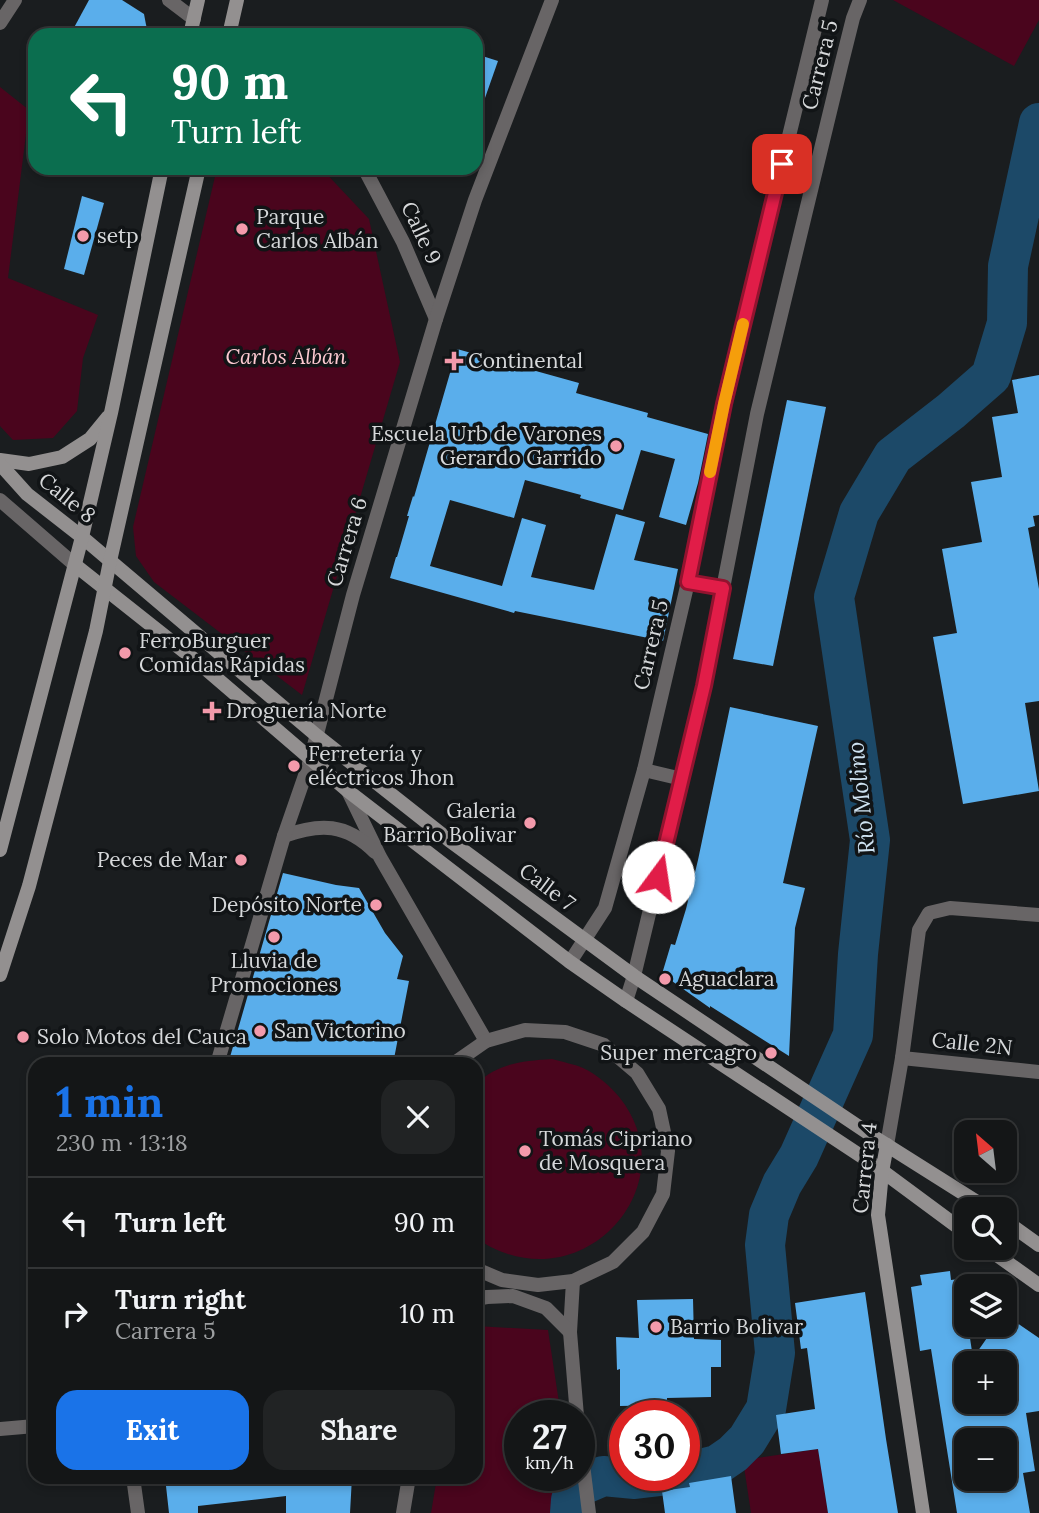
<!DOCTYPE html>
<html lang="en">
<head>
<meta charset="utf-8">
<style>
	:root { --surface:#141617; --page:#212324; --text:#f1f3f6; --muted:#9d9fa1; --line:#333536; --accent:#1a73e8 }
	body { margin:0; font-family:Lora,serif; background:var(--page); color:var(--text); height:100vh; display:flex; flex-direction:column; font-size:26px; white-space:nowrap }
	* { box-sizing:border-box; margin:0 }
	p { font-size:23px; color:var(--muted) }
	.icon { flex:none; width:38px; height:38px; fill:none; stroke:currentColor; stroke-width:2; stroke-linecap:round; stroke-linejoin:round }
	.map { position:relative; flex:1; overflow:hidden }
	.details { position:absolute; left:28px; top:1057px; width:455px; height:427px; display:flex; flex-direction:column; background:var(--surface); border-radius:21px; box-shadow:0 4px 10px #0003,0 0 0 2px var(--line) }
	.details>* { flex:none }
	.guide { position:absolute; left:28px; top:28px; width:455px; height:147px; border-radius:21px; box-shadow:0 4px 10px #0003,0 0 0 2px var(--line); background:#0b6e4f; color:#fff; overflow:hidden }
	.needle { width:46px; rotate:332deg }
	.fabs { position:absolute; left:954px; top:1120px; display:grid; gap:14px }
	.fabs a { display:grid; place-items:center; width:63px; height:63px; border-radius:14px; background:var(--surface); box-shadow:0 4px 10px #0003,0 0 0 2px var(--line); font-size:35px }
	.speed { position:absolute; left:504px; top:1400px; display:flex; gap:14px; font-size:35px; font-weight:700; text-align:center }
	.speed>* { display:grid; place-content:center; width:91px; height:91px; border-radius:50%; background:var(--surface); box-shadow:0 4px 10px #0003,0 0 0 2px var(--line); line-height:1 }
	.speed small { font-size:18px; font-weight:400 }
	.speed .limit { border:10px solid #d22; background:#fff; color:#111 }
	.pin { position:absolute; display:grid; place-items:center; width:60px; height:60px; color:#fff; margin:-30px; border-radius:14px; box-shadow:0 4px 10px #0006 }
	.me { position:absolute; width:77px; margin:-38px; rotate:14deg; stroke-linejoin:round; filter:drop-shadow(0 0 5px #0008) }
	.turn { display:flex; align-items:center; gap:24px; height:147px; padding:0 28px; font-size:32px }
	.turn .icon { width:91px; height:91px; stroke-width:2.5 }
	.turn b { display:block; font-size:49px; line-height:60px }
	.round { display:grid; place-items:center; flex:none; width:74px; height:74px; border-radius:21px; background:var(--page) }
	.overview { display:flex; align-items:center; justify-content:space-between; height:119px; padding:0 28px }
	h1 { font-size:42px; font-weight:700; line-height:52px; color:var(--accent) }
	.primary-button { display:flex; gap:14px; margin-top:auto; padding:14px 28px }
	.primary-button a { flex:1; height:80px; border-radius:21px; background:var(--accent); color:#fff; font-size:28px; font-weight:700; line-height:80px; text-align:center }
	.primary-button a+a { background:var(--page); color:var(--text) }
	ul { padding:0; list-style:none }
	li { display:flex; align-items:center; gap:21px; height:91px; padding:0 28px; border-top:2px solid var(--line) }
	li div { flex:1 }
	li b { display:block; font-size:26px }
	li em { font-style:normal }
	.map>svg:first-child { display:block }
</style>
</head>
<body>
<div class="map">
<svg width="1039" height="1513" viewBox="0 0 1039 1513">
	<rect width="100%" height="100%" fill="#1a1d1f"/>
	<g fill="#4a051d">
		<polygon points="893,0 1039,0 1039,20 1014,66"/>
		<polygon points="0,87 29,110 8,278 98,315 83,358 77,411 53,438 13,440 0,426"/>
		<polygon points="217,168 321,168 369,219 400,362 302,695 154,582 136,556 133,527"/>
		<path d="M552 1059C562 1062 574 1064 583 1068 598 1075 610 1086 620 1098 686 1182 590 1295 493 1248 487 1246 481 1240 476 1236V1084C499 1063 522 1061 552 1059Z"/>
		<polygon points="476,1326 548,1330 561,1416 520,1416 520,1475 569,1475 577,1513 431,1513 437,1477 476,1477"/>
		<polygon points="818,1449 828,1513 751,1513 743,1460"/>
	</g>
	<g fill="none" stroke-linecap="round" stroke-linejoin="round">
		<g stroke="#1c4968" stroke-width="40">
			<polyline points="684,1473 717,1465 733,1454 747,1440 766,1409 775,1353 765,1245 769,1215 782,1184 799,1156 853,1035 858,954 870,840 834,597 859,513 893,456 951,411 991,376 1007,323 1008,266 1039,123"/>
			<polyline points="570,1513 571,1500 575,1488 603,1476 635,1479 669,1475"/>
		</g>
	</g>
	<g fill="#5aaeeb" fill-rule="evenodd">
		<polygon points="89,0 122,0 144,14 148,35 70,35"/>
		<polygon points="476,54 498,61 479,115 476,114"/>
		<polygon points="82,196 104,203 84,275 64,269"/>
		<polygon points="457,349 579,383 576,393 648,413 647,417 708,434 698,483 686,525 659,517 675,459 641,450 623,510 580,498 581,495 525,480 514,518 450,500 430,566 502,586 522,518 546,525 531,577 594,590 616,514 645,522 634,560 678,569 663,641 515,611 514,613 390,578 396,557 397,557 409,516 407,516 413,496 414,497"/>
		<polygon points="1039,375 1039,515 1033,516 1035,526 1028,528 1039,589 1039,701 1025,703 1039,791 963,804 933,637 957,633 942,549 982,542 971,482 1002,477 992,417 1018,413 1012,380"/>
		<polygon points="787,400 826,407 773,666 733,659"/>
		<polygon points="730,707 818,726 783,883 805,888 795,928 789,1056 710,1006 710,1008 662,974 671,944 675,945 686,909 698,860"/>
		<polygon points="283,873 336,885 359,888 385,933 403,956 397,979 409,981 393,1064 228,1064"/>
		<path d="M950 1271 951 1280 966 1278V1325H968L973 1358 996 1325H1004V1314L1039 1338V1411L1026 1413 1035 1471 1023 1473 1030 1513H957L931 1349 920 1351 911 1287 922 1285 920 1275ZM966 1363H1004V1402H966ZM966 1440H1004V1479H966Z"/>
		<polygon points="865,1292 886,1439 898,1513 828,1513 818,1449 781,1454 776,1415 815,1409 807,1348 801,1349 795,1303"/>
		<polygon points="693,1299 694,1339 721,1340 721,1367 711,1367 711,1397 667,1398 667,1405 620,1406 620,1369 617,1370 616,1337 639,1338 637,1300"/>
		<polygon points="731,1476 736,1513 665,1513 662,1491 690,1487 689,1483"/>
		<polygon points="165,1477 198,1477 198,1481 237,1477 352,1477 350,1513 286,1513 286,1496 198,1506 198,1513 169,1513"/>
	</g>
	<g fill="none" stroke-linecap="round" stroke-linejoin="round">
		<g stroke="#686566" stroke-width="14">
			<polyline points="169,0 194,19"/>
			<polyline points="0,23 15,0"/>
			<polyline points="364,168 403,242 436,319"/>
			<polyline points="688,582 723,588"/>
			<polyline points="644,770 682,779"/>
			<polyline points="348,791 380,857 486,1041"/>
			<path d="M284 836C320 823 346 823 375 852"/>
			<polyline points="570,962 605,908 644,770 688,582 724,404 822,0"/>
			<polyline points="626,1001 634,976 704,686 757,414 841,66 853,18 860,0"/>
			<polyline points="902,1058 1039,1072"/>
			<polyline points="217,1064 284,836 310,761 353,595 436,319 475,200 552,0"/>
			<polyline points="453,1064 486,1041 525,1030 565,1032 604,1045 637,1073 659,1109 668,1151 663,1194 643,1232 613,1262 573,1281 538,1285 502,1280 476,1269"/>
			<polyline points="887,1145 902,1058 919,930 929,913 950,908 1039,915"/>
			<polyline points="573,1281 570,1332 577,1416"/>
			<polyline points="476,1299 487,1297 513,1296 546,1308 570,1332"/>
			<polyline points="0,1429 35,1426"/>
			<polyline points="579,1432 589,1513"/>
			<polyline points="133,1477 138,1513"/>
			<polyline points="403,1513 409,1477"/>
		</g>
		<polyline stroke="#686566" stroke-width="14" points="0,500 75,565"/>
		<g stroke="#939090" stroke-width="14">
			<polyline points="190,35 198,0"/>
			<polyline points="229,35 237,0"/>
			<polyline points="0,460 29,464 62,457 90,439 108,417"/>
			<polyline points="0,464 27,494 82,537 316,735 449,840 634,976 877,1139 988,1209"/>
			<polyline points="75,565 200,664 348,791 570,962 626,1001 870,1162 966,1233"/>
			<polyline points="0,850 82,537 111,413 162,168"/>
			<polyline points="0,975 29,886 96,631 110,561 199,168"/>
			<polyline points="887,1145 882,1172 878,1215 923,1513"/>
			<polyline points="1004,1220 1039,1245"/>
			<polyline points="987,1248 1039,1285"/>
		</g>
	</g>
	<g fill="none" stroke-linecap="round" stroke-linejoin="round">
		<g stroke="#92132f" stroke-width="18">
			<polyline id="route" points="658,877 704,686 723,588 688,582 724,404 782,164"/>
		</g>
		<use href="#route" stroke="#e11d48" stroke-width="12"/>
		<polyline stroke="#f59e0b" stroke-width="12" points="710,472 724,404 743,324"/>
	</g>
	<g fill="#f39aab" stroke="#111416" stroke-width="2.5">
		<circle cx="242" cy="229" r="7"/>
		<circle cx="83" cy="236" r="7"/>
		<path d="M450.5 350.5h7v7h7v7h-7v7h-7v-7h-7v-7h7z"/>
		<circle cx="616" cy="446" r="7"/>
		<circle cx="125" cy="653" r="7"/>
		<path d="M208.5 700.5h7v7h7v7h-7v7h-7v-7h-7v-7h7z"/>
		<circle cx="294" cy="766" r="7"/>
		<circle cx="530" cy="823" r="7"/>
		<circle cx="241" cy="860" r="7"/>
		<circle cx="376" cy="905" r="7"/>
		<circle cx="274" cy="937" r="7"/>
		<circle cx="665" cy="979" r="7"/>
		<circle cx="260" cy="1031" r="7"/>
		<circle cx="23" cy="1037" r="7"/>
		<circle cx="771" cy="1053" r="7"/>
		<circle cx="525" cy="1151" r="7"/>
		<circle cx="656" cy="1327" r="7"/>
	</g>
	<g text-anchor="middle" stroke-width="7" stroke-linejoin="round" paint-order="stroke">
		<g font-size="21" fill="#d6d8da" stroke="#111416">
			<text transform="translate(820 65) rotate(-76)" y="7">Carrera 5</text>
			<text transform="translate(421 233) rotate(65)" y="7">Calle 9</text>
			<text transform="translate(67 498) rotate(39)" y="7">Calle 8</text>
			<text transform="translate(347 542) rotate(-73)" y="7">Carrera 6</text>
			<text transform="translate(651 645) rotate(-77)" y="7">Carrera 5</text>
			<text transform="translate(547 887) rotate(37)" y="7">Calle 7</text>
			<text transform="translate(972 1044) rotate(6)" y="7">Calle 2N</text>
			<text transform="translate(865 1168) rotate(-84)" y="7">Carrera 4</text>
		</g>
		<g font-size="21" fill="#d6d8da" stroke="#111416" text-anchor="start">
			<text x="256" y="224">Parque<tspan x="256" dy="24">Carlos Albán</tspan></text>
			<text x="97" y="243">setp</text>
			<text x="468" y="368">Continental</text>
			<text x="602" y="441" text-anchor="end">Escuela Urb de Varones<tspan x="602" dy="24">Gerardo Garrido</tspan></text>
			<text x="139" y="648">FerroBurguer<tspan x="139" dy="24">Comidas Rápidas</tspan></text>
			<text x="226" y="718">Droguería Norte</text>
			<text x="308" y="761">Ferretería y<tspan x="308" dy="24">eléctricos Jhon</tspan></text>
			<text x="516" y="818" text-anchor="end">Galeria<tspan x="516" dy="24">Barrio Bolivar</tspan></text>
			<text x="227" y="867" text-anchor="end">Peces de Mar</text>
			<text x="362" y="912" text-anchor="end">Depósito Norte</text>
			<text x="274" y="968" text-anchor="middle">Lluvia de<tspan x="274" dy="24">Promociones</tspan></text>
			<text x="679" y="986">Aguaclara</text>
			<text x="274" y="1038">San Victorino</text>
			<text x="37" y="1044">Solo Motos del Cauca</text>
			<text x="757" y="1060" text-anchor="end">Super mercagro</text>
			<text x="539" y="1146">Tomás Cipriano<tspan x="539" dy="24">de Mosquera</tspan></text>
			<text x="670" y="1334">Barrio Bolivar</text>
		</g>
		<g font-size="21" font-style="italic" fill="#fecad2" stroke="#111416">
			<text x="286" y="364">Carlos Albán</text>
		</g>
		<g font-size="23" font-style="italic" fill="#cee2f1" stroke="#111416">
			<text transform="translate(861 798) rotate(-96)" y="8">Río Molino</text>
		</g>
	</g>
</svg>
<div class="fabs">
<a><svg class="needle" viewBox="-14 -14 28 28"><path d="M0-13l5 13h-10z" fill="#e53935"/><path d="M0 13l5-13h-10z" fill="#9d9fa1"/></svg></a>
<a><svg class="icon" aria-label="search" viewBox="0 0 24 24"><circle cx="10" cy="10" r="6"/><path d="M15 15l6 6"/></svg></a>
<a><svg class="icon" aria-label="layers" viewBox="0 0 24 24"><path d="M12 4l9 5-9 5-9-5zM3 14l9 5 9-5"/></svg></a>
<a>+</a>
<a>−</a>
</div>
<div class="speed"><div>27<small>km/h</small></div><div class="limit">30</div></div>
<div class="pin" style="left:782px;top:164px;background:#d93025"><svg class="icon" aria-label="arrive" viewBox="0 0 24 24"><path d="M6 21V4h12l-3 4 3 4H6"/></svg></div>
<svg class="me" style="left:658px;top:877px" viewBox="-20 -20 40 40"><circle r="19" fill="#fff"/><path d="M0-13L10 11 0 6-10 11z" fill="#e11d48"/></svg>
<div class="guide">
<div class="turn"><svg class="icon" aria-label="left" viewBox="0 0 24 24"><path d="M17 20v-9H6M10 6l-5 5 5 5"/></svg><div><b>90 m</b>Turn left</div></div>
</div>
<section class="details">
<div class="overview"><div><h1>1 min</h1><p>230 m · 13:18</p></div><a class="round"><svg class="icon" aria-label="close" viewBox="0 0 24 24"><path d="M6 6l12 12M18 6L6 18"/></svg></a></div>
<ul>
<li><svg class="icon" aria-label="left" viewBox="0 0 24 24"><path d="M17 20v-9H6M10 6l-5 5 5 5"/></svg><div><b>Turn left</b></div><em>90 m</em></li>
<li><svg class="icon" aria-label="right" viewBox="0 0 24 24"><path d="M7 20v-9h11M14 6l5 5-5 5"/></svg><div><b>Turn right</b><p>Carrera 5</p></div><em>10 m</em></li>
</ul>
<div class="primary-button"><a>Exit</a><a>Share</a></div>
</section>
</div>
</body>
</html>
